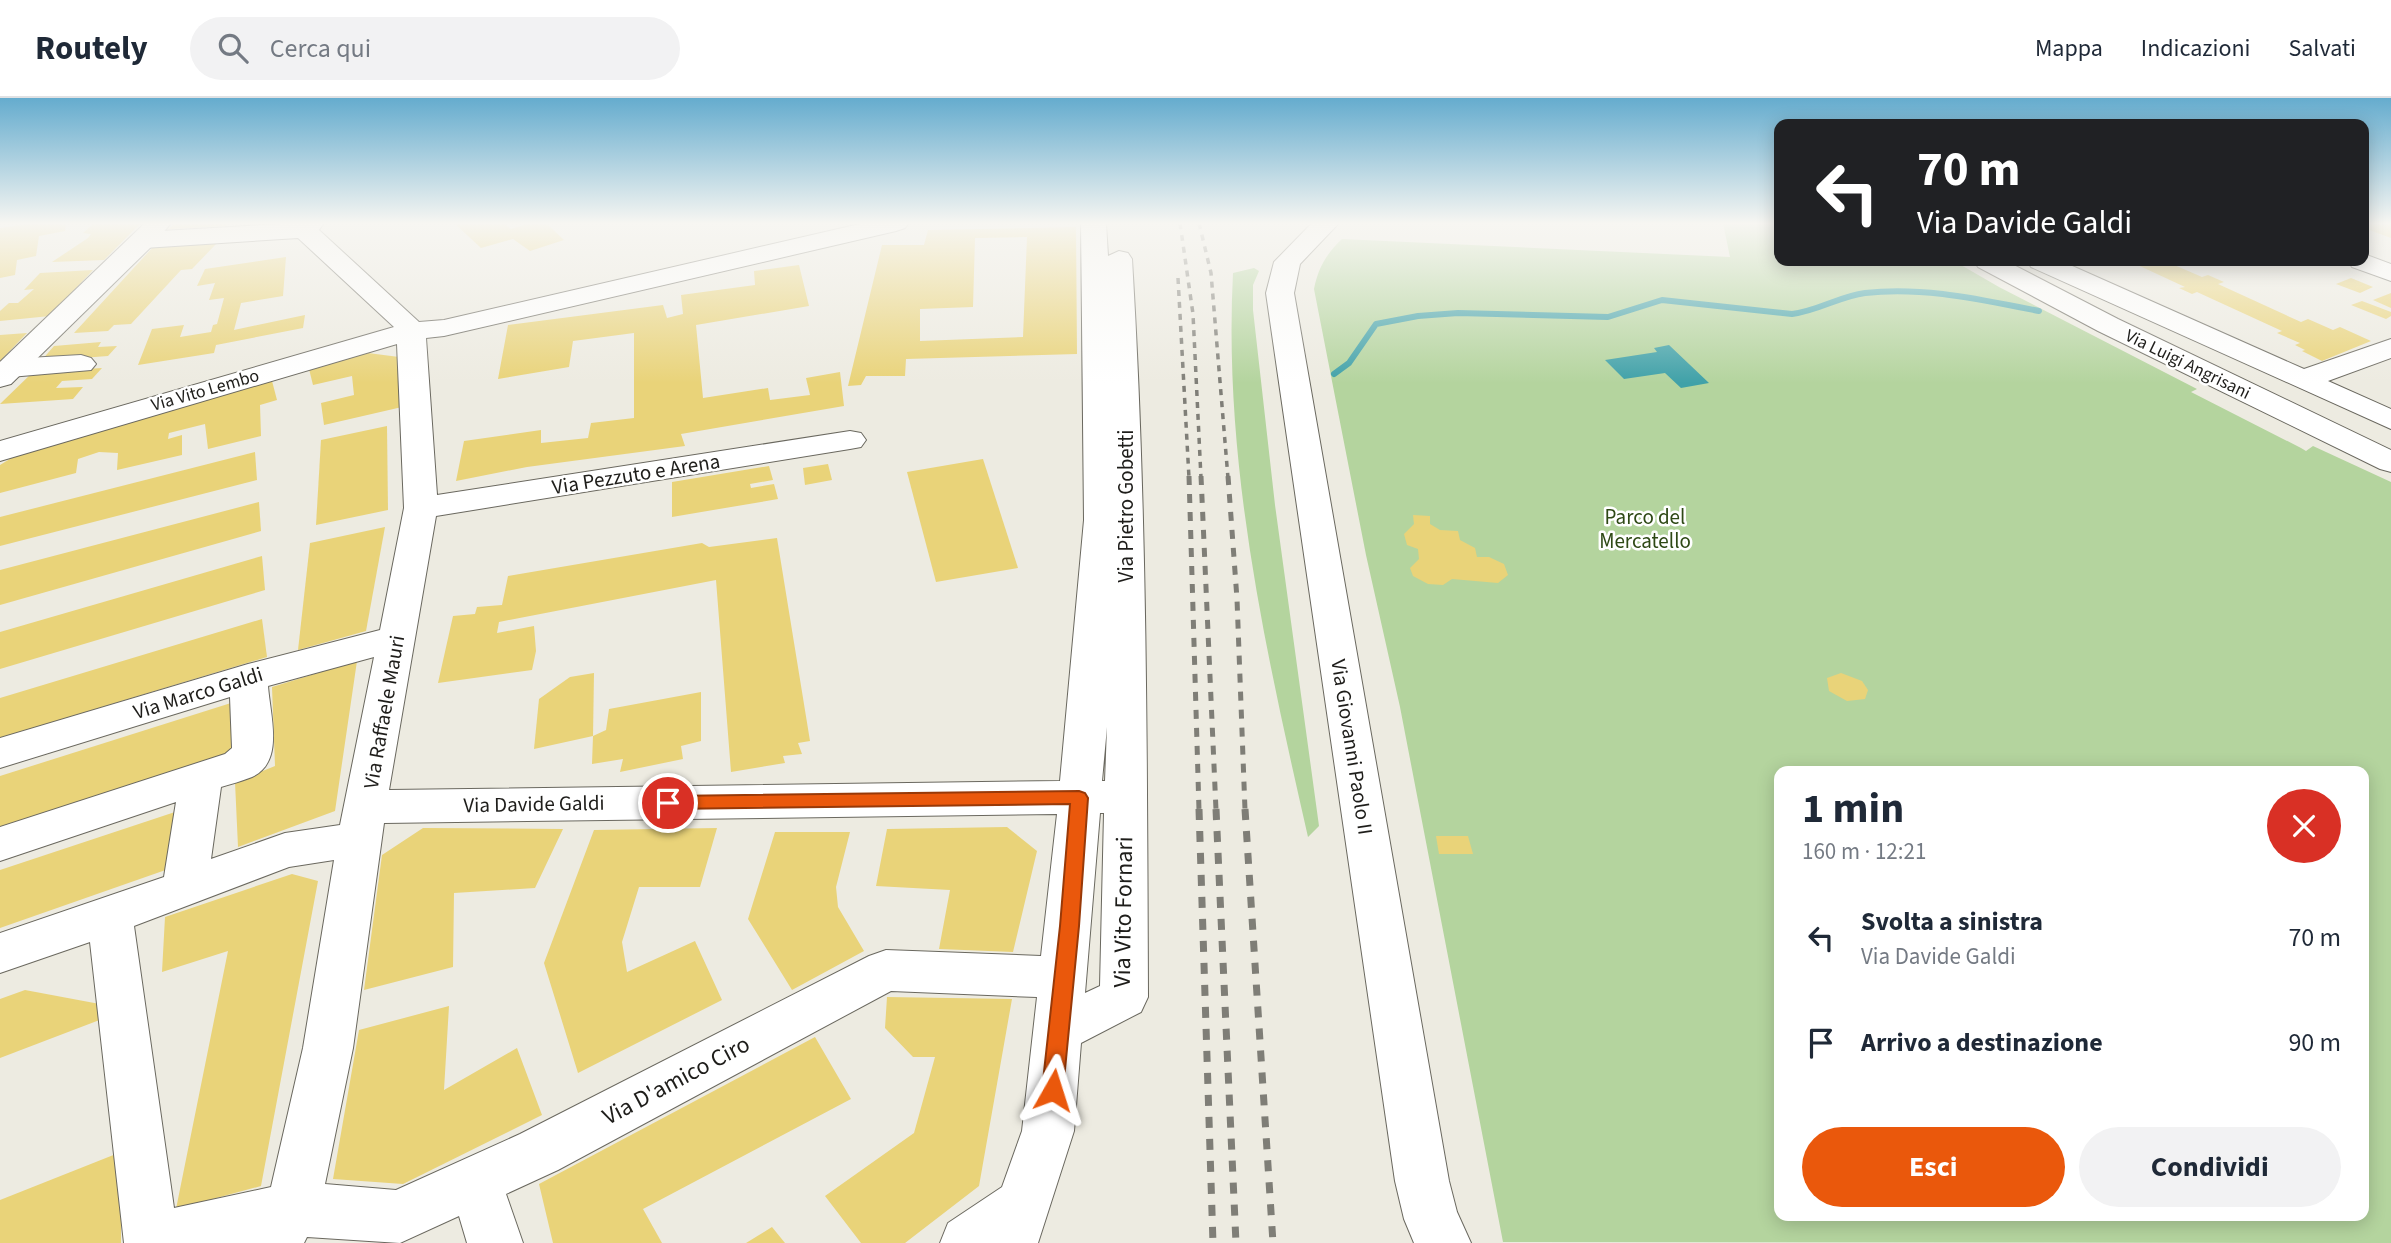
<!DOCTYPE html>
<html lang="it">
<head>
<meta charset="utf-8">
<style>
	:root { --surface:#fff; --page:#f2f2f3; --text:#1f2937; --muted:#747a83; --line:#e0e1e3; --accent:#ea580c }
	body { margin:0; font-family:"Source Sans 3",sans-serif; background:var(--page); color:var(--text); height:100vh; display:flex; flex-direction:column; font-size:26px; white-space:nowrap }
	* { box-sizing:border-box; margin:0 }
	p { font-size:23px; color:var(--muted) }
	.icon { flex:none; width:38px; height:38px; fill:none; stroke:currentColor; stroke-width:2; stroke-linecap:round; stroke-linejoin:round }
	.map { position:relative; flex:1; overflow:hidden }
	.details { position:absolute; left:1774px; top:668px; width:595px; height:455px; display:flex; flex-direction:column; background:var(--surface); border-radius:14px; box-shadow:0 4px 18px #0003 }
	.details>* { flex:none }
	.hud { position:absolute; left:1774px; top:21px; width:595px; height:147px; border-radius:14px; box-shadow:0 4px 18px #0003; background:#202124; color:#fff; overflow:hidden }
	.pin { position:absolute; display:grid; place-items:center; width:60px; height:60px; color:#fff; margin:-30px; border:4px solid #fff; border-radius:50%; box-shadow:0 2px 7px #0007 }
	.me { position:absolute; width:77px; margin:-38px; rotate:6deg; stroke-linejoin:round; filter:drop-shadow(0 0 5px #0008) }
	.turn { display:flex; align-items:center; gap:24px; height:147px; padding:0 28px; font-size:32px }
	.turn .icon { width:91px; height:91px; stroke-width:2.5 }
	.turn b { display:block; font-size:49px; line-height:60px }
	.round { display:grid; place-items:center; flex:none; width:74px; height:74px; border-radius:37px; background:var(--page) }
	.head { display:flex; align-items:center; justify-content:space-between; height:119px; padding:0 28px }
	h1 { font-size:42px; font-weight:700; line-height:52px }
	.primary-button { display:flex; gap:14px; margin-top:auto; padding:14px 28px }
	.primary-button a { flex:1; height:80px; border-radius:42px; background:var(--accent); color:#fff; font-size:28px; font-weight:700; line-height:80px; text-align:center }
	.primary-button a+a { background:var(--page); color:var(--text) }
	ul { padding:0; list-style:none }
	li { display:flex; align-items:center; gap:21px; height:105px; padding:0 28px }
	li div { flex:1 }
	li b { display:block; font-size:26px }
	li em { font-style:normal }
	header { display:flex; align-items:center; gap:42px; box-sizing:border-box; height:98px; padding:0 35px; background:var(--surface); border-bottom:2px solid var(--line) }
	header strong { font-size:33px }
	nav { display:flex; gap:38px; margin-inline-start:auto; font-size:24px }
	.search { width:490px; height:63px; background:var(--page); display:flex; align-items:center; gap:18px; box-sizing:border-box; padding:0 24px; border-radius:38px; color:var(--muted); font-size:26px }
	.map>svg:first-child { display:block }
</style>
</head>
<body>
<header>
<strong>Routely</strong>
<div class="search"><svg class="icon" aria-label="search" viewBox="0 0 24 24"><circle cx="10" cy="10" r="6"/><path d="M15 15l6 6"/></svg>Cerca qui</div>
<nav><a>Mappa</a><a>Indicazioni</a><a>Salvati</a></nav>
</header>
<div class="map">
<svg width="2391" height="1145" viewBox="0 0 2391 1145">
	<rect width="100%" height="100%" fill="#edebe1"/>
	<g fill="#b4d49e" fill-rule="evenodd">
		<path d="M1723 125H1780V163H1954L1999 189 2197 291 2191 294 2301 350 2306 353 2313 348 2391 384V1145L1503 1144 1400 609 1366 457 1314 191C1318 170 1327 155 1342 141L1730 159ZM1780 674H2364V1118H1780Z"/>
		<path d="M1254 170 1259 173 1253 187V212L1275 407 1319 728 1308 739C1266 554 1223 366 1233 175Z"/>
	</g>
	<polygon fill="#40a1a8" points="1669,247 1709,285 1681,290 1665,275 1624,281 1605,262 1657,254 1654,250"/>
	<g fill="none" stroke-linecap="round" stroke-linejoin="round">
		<path stroke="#40a1a8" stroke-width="6" d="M1334 276 1349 265 1376 226 1418 218 1458 215 1608 219 1662 202 1792 216C1818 213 1840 198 1865 195 1923 188 1982 202 2039 213"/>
	</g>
	<g fill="#e9d379" fill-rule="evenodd">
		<polygon points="35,125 66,125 65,133 39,138 36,158 17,162 15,177 0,180 0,130"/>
		<polygon points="94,125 141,125 104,162 52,164 88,140 91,136 83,135"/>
		<polygon points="175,125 228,125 225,128 169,131"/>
		<polygon points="454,125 503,125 511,131 530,125 546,125 564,142 530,153 513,141 481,150"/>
		<polygon points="2364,125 2391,125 2391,140 2364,130"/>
		<path d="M1076 129 1077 256 906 261 905 278H866L861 287 848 288 882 147H924L928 132ZM1027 139 1023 239 920 243V211L973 209 975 140Z"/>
		<polygon points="217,145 192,171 181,172 131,226 114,227 108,233 74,235 154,148"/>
		<polygon points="286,159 283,198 241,205 234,232 305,217 303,230 216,247 214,255 138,267 152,231 184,227 180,239 211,234 213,227 217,226 224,200 209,202 215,185 197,188 205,171"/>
		<polygon points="2129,163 2165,163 2202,179 2208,177 2224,184 2218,186 2301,224 2308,221 2333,232 2340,229 2371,243 2322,263 2302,253 2305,252 2295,247 2300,245 2277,235 2282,233 2197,194 2192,196 2179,190 2185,189"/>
		<polygon points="799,167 809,208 696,227 703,300 768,290 770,302 810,297 806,280 840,274 844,308 681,336 685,348 527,369 456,383 464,343 541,332 541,345 588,340 591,325 634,320 634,235 573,243 569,269 498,281 508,227 663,207 667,220 683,216 681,197 755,187 754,173"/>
		<polygon points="93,172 50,218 0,223 0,213 9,205 18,205 34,191 24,192 40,175"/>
		<polygon points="2351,180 2373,189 2360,195 2336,186"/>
		<polygon points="2391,195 2391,210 2373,202"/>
		<polygon points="2362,203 2391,214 2391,218 2386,221 2351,207"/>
		<polygon points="27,235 0,263 0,237"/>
		<polygon points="101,244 98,249 117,248 108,258 41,263 54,248"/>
		<polygon points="368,255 399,259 402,309 324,327 321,305 354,297 352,278 313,287 309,271"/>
		<polygon points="102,270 92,281 62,283 56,290 83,289 73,301 0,306 33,274"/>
		<polygon points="272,283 277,302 260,307 261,338 208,351 205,326 169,335 168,341 182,337 182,357 117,372 118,355 99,354 78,361 76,375 0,395 0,367 13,359"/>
		<polygon points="387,328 388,412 316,427 321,342"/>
		<polygon points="255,354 257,382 0,448 0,419"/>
		<polygon points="983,361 1018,470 936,484 907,374"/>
		<polygon points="828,366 832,382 805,387 803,370"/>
		<polygon points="769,368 773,382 750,386 751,390 774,386 778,401 672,419 672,384"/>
		<polygon points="259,404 261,433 0,507 0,472"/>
		<polygon points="1413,417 1430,418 1430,426 1440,432 1458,433 1460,442 1475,450 1477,459 1489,459 1504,466 1508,477 1498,485 1452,481 1443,487 1428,486 1413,478 1410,470 1419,461 1418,451 1407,447 1404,436 1414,426"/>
		<polygon points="385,429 366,533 298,552 310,445"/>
		<polygon points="777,440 810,643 798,645 802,656 783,658 785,665 731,674 716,482 499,524 497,535 534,528 536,553 532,572 438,585 453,518 475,516 477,509 502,507 508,478 702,445 709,449"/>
		<polygon points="262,458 265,492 0,571 0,534"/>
		<polygon points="262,521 267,559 0,640 0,600"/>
		<polygon points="357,563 335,713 238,749 235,684 275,668 272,589"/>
		<polygon points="594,575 593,638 534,651 539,601 570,579"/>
		<polygon points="1841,575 1862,583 1868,592 1865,601 1847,603 1829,593 1827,580"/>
		<polygon points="701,594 701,643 681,648 683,661 620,674 623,661 592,666 593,638 606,632 609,611"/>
		<polygon points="231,605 234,654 0,732 0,678"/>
		<polygon points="175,714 177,768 0,830 0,772"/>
		<polygon points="1007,729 1037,753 1013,854 939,851 950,792 876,788 887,731"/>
		<polygon points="423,730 563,731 535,790 454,795 453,869 364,892 382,757"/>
		<polygon points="717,730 700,789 639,789 622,844 627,874 695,843 722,902 578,975 544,865 594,732"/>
		<polygon points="775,734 850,734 836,789 838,809 864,853 792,892 748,821"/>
		<polygon points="1436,738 1468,738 1473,756 1439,756"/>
		<polygon points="292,776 318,783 261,1088 176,1111 228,853 162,874 165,819"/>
		<polygon points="25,892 105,907 110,918 0,960 0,901"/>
		<polygon points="887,899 1012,901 979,1088 905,1145 861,1145 825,1098 914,1035 935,959 913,959 885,930"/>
		<polygon points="449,908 444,992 517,950 542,1017 403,1086 333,1081 359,932"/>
		<polygon points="815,939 851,1001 643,1111 662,1145 553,1145 539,1086"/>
		<polygon points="121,1054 121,1145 0,1145 0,1102"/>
		<polygon points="772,1129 785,1145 746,1145"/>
	</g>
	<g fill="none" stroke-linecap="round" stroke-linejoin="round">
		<g stroke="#6a685f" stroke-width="2">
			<g id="minor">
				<path d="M297 125H324L319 132 419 224 444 222 864 125H909L905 130 896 133 444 238 426 240 437 397 850 333 861 335 866 342 861 349 850 351 436 418 389 692 1060 683 1084 422 1081 125H1106L1108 158 1119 153 1128 155 1132 161C1147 407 1147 653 1148 899L1141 914 1081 945 1074 1033 1038 1145H940L948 1125 1002 1089 1022 1033 1037 899 891 893 558 1072 506 1096 523 1145H467L459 1118 400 1145 307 1139 304 1145H124L90 844 0 875V835L164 779 176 704 0 763V729L225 656 232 650 230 599 0 670V640L248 566 380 532 404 410 397 246 0 363V343L394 229 298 140 144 150 135 147 131 142 135 137 144 134ZM374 559 340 727 285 735 211 761 221 689C231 686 242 683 252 679 285 664 270 617 268 588ZM1107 629 1105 683H1102ZM1100 715H1104L1100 888 1085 895ZM1057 716 1041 858 886 852 869 858 520 1036 396 1092 325 1086 353 950 384 725ZM334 762 303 950 271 1089 174 1110 134 828 289 769Z"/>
				<polygon points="1312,125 1339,125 1300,166 1294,195 1449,1083 1457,1114 1471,1145 1414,1145 1404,1121 1395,1083 1266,195 1274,164"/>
				<polygon points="2364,156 2391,166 2391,183 2352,169 2348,163 2364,163"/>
				<polygon points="1974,163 2006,163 2118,221 2391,352 2391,374 2380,371 2098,233 1978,169"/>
				<polygon points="2027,163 2061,163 2304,271 2391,241 2391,260 2328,283 2391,311 2391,331 2031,169"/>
				<polygon points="81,257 91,260 96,266 91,272 10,279 0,276 0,264 10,261"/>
			</g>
		</g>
		<g stroke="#6a685f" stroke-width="2">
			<polygon id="major" points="145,125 171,125 153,147 11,286 0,289 0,264"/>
		</g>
		<use href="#minor" fill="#fff" fill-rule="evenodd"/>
		<use href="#major" fill="#fff" fill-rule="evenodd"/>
		<g stroke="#7f7e77" stroke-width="3.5" stroke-dasharray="6 6" stroke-linecap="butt">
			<polyline points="1180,125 1193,216 1201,380"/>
			<polyline points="1199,125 1211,175 1228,380"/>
			<polyline points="1178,180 1189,380"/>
		</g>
		<g stroke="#7f7e77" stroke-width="5" stroke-dasharray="9 9" stroke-linecap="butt">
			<polyline points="1189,378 1199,712"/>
			<polyline points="1201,378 1216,712"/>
			<polyline points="1228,378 1237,501 1245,712"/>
		</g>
		<g stroke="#7f7e77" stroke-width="7" stroke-dasharray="11 11" stroke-linecap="butt">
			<polyline points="1199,711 1213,1145"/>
			<polyline points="1216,711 1236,1145"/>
			<polyline points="1245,711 1273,1145"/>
		</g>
	</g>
	<linearGradient id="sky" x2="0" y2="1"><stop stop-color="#65acce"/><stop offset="0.44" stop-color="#f7f6f2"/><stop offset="1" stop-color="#f7f6f2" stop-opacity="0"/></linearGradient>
	<rect width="2391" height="285" fill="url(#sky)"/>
	<polygon fill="#ea580c" stroke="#983908" stroke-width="2" points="1079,693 1085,695 1088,700 1079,828 1063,992 1060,999 1053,1001 1045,999 1042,992 1060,828 1070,706 668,711 662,709 660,705 662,700 668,698"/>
	<g text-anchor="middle" stroke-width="5" stroke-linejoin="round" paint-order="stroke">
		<g font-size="18" fill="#1e1d1a" stroke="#fff">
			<text transform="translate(2188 266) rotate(26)" y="6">Via Luigi Angrisani</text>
			<text transform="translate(205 292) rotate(-16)" y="6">Via Vito Lembo</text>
		</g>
		<g font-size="21" fill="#1e1d1a" stroke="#fff">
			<text transform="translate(636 376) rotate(-9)" y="7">Via Pezzuto e Arena</text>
			<text transform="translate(1126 408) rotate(-90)" y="7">Via Pietro Gobetti</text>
			<text transform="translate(198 595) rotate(-17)" y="7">Via Marco Galdi</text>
			<text transform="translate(384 614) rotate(-80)" y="7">Via Raffaele Mauri</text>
			<text transform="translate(1352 649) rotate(81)" y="7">Via Giovanni Paolo II</text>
			<text transform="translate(534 706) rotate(-1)" y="7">Via Davide Galdi</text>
		</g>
		<g font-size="21" fill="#2e4915" stroke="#fff">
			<text x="1645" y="426">Parco del<tspan x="1645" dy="24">Mercatello</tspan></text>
		</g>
		<g font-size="24" fill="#1e1d1a" stroke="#fff">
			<text transform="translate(1123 814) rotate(-89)" y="8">Via Vito Fornari</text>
			<text transform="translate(676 982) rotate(-28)" y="8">Via D'amico Ciro</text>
		</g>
	</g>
</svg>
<div class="pin" style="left:668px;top:705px;background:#d93025"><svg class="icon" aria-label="arrive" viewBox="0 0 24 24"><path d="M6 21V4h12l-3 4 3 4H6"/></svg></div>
<svg class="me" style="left:1053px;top:992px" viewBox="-20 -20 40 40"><path d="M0-17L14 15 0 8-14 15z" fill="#ea580c" stroke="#fff" stroke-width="4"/></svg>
<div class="hud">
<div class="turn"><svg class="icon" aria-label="left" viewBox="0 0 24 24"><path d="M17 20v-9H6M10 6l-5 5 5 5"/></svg><div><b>70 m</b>Via Davide Galdi</div></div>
</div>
<section class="details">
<div class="head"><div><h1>1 min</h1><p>160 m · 12:21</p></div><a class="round" style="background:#d93025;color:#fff"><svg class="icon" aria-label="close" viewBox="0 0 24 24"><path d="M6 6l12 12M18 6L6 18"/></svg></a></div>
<ul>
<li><svg class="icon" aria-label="left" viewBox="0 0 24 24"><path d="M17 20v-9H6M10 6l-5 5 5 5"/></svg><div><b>Svolta a sinistra</b><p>Via Davide Galdi</p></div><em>70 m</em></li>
<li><svg class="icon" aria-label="arrive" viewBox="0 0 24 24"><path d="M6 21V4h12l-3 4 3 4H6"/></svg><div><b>Arrivo a destinazione</b></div><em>90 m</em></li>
</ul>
<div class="primary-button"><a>Esci</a><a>Condividi</a></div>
</section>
</div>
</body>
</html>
